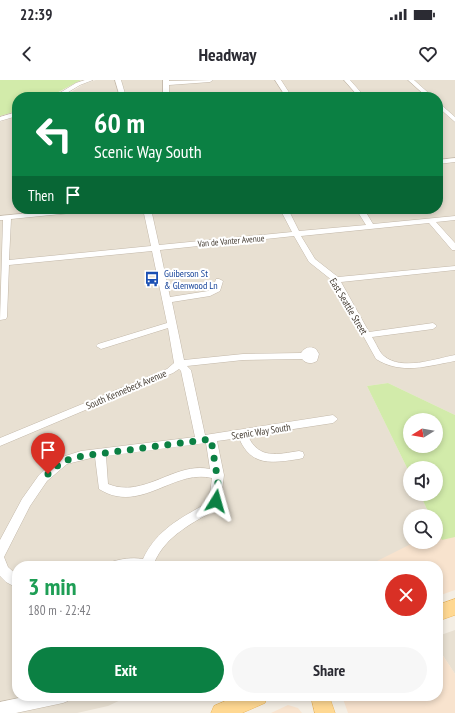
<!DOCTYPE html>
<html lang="en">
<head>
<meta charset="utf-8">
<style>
	:root { --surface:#fff; --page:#f7f7f7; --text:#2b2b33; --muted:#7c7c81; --accent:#0b8043 }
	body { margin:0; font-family:"PT Sans Narrow",sans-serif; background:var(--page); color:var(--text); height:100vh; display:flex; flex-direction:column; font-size:15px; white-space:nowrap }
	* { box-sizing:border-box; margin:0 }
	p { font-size:13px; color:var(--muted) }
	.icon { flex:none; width:22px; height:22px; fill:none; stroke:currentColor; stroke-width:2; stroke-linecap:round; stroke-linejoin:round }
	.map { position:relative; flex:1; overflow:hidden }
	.panel { position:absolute; left:12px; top:481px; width:431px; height:140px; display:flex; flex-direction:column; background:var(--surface); border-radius:16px; box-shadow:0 2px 6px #0003 }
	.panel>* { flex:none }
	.top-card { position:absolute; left:12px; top:12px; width:431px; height:122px; border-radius:16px; box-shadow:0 2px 6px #0003; background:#0b8043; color:#fff; overflow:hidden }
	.needle { width:26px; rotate:259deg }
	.controls { position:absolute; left:403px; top:333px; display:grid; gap:8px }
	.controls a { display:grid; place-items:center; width:40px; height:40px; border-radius:50%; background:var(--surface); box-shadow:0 2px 6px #0003; font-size:20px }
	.pin { position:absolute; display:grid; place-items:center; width:34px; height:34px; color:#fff; margin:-41px -17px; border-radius:50% 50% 50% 0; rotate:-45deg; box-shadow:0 0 4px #0007 }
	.pin .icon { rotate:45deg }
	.me { position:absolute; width:44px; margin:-22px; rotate:8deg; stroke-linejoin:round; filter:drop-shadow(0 0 3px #0008) }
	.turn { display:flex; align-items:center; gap:14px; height:84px; padding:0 16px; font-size:18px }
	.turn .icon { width:52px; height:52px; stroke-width:2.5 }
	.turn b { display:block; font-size:28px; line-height:34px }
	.then { display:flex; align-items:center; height:38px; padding:0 16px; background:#0003; gap:8px; font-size:15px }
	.round { display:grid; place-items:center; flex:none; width:42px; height:42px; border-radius:21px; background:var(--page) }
	.overview { display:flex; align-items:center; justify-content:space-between; height:68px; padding:0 16px }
	h1 { font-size:24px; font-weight:600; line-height:30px; color:#1e9e55 }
	.cta { display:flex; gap:8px; margin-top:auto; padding:8px 16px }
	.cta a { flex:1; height:46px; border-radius:24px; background:var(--accent); color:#fff; font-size:16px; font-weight:600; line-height:46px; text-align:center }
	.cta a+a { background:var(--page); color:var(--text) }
	.status { display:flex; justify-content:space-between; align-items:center; height:28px; padding:0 20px; background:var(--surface); direction:ltr }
	.status svg { height:11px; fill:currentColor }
	header { display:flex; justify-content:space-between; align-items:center; height:52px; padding:0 16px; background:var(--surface); font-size:18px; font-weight:600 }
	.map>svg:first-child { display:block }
</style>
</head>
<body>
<div class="status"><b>22:39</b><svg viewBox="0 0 49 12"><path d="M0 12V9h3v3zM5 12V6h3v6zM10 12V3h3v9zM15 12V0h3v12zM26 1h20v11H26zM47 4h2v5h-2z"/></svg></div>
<header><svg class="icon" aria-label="back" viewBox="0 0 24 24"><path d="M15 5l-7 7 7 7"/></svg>Headway<svg class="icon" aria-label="heart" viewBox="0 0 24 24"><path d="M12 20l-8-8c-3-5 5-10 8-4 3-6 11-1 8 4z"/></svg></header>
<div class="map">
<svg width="455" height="633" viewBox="0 0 455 633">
	<rect width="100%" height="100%" fill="#f4eee4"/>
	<g fill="#e8e0d2">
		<polygon points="96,0 455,0 455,335 388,303 367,306 410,394 410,414 420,414 430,436 410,436 410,462 436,462 436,448 442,460 391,486 17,486 17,616 129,616 108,626 77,633 0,633 0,42 17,36 17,129 438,129 438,17 63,17 84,4"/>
		<polygon points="455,550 455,594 438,568 438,556"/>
	</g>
	<g fill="#f8e3ce">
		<polygon points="455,443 455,510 438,516 438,486 367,486 415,462 436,462 436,451"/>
		<polygon points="438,568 455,594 455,633 348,633 342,616 438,616"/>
		<polygon points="288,625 298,628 302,633 271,633"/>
	</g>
	<g fill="#d2ebaa" fill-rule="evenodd">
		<polygon points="0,0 81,0 49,17 17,17 17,31 0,36"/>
		<path d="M388 303 455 335V457L442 460 436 448V436H430L420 414H436V388H410V394L367 306ZM410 340H436V366H410Z"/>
	</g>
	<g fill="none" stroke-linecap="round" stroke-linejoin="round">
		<g stroke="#c3b8a9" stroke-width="1">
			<g id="minor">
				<polygon points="85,0 93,0 80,5 60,17 53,17 76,3"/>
				<polygon points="115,0 121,0 126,17 120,17"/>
				<polygon points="163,0 169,0 169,1 213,0 210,2 169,5 169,17 163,17"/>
				<polygon points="275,0 281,0 292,17 286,17"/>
				<polygon points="344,0 350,0 365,17 359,17"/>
				<polygon points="408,0 414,0 433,17 427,17"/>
				<polygon points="438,22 455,37 455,42 438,27"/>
				<polygon points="17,32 17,36 0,41 0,37"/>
				<polygon points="455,78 455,82 438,84 438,80"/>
				<path d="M69 129H95L91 131 11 139 9 180 151 166 143 129H151L159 165 292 152 280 129H288L299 151 366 145 356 129H364L373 144 455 136V140L436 142 455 163V170H452L429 143 301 156 315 179 338 197 455 186V190L341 202 369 252 433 243 437 246 433 249 372 257C376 263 379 272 384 276 402 291 434 279 455 275V281C428 286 401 295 376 279L333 201 309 182 294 156 160 170 170 217 208 211 213 208 216 199H219L223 201 220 211 210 216 172 222 184 280 243 274 301 273C305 267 310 266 316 269L319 274 317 281C312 284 306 284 302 279L243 280 187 286 191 290 205 355 333 335 338 339 333 343 248 356C259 380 278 374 299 371L303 372 304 375 303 378 299 379C272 383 251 387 239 358L217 361 224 395 220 425 218 428C193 443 166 455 154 483L155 486H109L111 482C121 479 132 477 143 479 157 449 181 438 209 422L212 398C178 390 150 423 116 416 110 415 104 412 99 409L95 377 67 384 47 401 30 426 4 477 8 487 17 495V508L6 502 0 496V460L22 419 39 395 49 385 59 378 81 371 195 357 181 291 179 289 173 293 0 366V358L167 289 174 283 168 248 101 269 96 266 98 264 167 243 152 171 9 185 7 237 6 239 0 240 3 140H0V136ZM206 363 210 389C175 381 144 419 108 404L106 376Z"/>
				<polygon points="28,616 70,616 68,621 63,623 16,633 0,633 0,622"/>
			</g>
		</g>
		<g stroke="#ecb65a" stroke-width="1">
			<g id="major">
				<polygon points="455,519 455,535 438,541 438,525"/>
				<polygon points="237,616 267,616 265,623 242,633 211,633 214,626"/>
				<polygon points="311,616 329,616 335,633 315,633"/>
			</g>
		</g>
		<use href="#minor" fill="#fff" fill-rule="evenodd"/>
		<use href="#major" fill="#ffd892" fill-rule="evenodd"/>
	</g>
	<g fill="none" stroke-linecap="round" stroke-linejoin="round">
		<polyline stroke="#0b8043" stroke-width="7" stroke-dasharray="0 12.6" points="48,394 63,381 82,376 211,359 218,402 216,421"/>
	</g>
	<defs>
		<g id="bus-bare" transform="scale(1.2)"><path d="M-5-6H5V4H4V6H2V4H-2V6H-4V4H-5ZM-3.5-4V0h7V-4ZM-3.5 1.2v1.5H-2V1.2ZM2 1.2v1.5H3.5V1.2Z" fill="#1a4fb4" stroke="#fff" stroke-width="2.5" paint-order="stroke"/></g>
	</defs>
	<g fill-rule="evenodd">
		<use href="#bus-bare" x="152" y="199"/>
	</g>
	<g text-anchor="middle" stroke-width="4" stroke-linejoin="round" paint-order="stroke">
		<g font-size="9" fill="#463e34" stroke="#fff">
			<text transform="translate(231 161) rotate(-5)" y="3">Van de Vanter Avenue</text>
		</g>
		<g font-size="10" fill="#164399" stroke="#fff" text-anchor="start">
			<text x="164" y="197">Guiberson St<tspan x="164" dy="12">&amp; Glenwood Ln</tspan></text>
		</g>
		<g font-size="10" fill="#463e34" stroke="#fff">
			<text transform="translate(349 226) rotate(59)" y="4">East Seattle Street</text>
			<text transform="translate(126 309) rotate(-23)" y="4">South Kennebeck Avenue</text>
			<text transform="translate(261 351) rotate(-9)" y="4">Scenic Way South</text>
		</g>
	</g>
</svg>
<div class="controls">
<a><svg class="needle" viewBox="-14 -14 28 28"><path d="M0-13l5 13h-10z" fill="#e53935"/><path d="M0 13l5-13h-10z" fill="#7c7c81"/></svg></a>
<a><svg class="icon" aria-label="sound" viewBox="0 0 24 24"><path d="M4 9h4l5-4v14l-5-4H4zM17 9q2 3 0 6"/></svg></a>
<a><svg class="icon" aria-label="search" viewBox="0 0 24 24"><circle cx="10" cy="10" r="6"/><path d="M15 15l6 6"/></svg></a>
</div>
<div class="pin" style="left:48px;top:394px;background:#d93025"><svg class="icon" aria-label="arrive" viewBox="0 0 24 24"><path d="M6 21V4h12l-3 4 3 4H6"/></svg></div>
<svg class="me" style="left:216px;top:421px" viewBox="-20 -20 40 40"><path d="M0-17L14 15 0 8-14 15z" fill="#0b8043" stroke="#fff" stroke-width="4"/></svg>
<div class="top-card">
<div class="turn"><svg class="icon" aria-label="left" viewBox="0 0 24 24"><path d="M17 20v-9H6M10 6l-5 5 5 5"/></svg><div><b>60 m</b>Scenic Way South</div></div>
<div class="then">Then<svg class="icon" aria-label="arrive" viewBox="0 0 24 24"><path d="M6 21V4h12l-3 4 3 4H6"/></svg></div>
</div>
<section class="panel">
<div class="overview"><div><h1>3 min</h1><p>180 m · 22:42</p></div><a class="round" style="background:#d93025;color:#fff"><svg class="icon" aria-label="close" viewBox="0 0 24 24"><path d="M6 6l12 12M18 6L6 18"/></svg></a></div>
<div class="cta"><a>Exit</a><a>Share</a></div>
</section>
</div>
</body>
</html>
